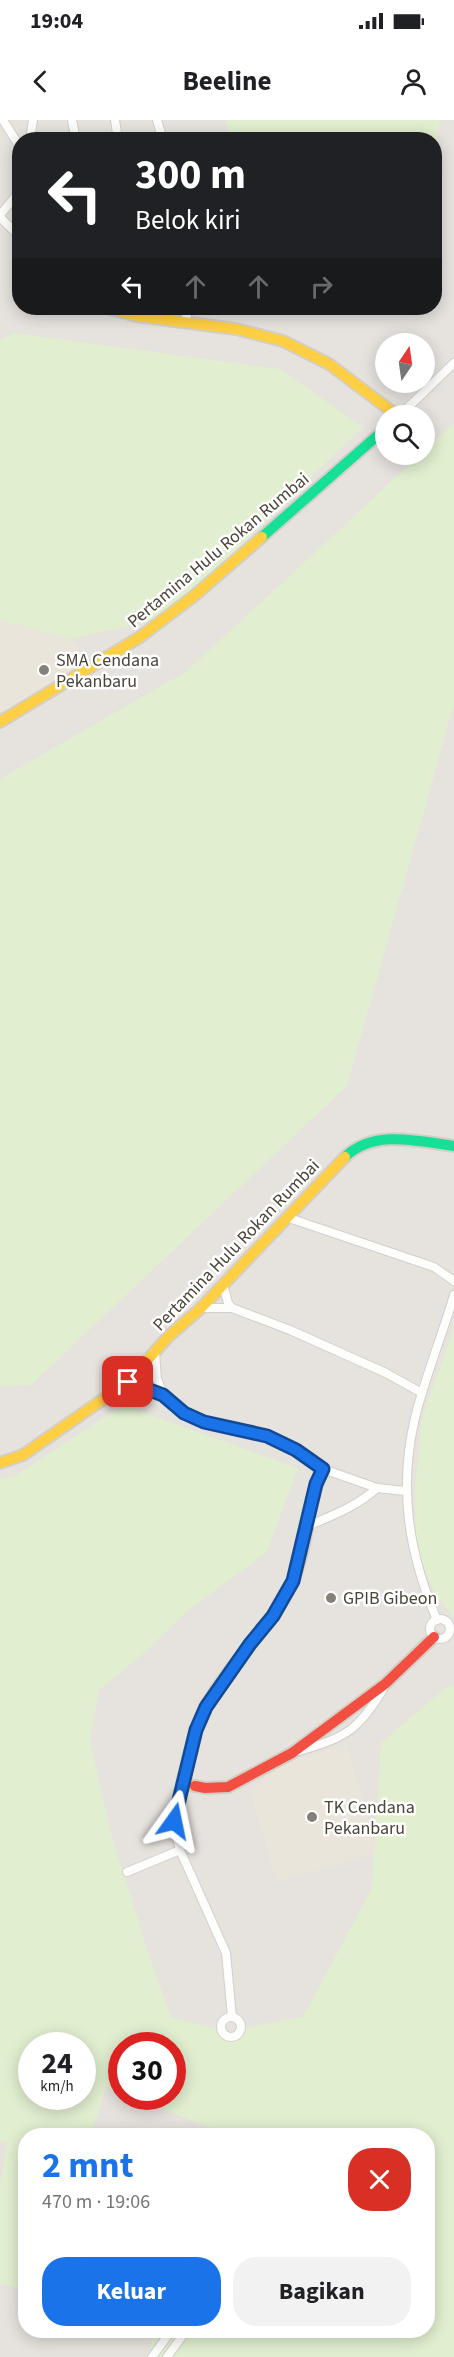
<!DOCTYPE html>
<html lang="id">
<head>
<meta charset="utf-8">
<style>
	:root { --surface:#fff; --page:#f2f2f2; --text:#202124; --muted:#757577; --accent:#1a73e8 }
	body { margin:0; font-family:"Source Sans 3",sans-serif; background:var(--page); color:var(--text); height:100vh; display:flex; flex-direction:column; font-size:22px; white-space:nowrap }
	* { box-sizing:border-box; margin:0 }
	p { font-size:20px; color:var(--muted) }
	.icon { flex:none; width:33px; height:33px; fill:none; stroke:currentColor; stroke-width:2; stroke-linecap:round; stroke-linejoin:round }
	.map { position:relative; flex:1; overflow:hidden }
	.drawer { position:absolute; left:18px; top:2008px; width:417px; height:210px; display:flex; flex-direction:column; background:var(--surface); border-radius:24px; box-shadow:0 3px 15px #0003 }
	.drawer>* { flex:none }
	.guide { position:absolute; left:12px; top:12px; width:430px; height:183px; border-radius:24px; box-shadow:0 3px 15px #0003; background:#202124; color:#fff; overflow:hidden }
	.needle { width:39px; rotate:13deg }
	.controls { position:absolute; left:375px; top:213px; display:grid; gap:12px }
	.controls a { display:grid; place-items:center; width:60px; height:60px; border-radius:50%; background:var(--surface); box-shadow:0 3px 15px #0003; font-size:30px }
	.speed { position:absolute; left:18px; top:1912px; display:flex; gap:12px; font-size:30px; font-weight:700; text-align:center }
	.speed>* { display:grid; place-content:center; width:78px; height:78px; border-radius:50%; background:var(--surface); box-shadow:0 3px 15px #0003; line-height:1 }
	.speed small { font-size:15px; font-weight:400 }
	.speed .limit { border:9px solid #d22; background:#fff; color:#111 }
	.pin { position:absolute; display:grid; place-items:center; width:51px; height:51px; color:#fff; margin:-26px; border-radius:12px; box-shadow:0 3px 9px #0006 }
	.me { position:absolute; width:66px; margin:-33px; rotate:12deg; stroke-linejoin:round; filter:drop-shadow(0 0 4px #0008) }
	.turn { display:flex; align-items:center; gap:21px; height:126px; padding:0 24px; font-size:27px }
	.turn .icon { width:78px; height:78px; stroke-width:2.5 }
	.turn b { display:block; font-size:42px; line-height:51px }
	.lanes { display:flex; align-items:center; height:57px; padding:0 24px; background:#0003; justify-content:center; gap:30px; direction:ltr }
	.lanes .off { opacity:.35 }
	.round { display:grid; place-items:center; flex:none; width:63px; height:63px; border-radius:24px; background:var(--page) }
	.headline { display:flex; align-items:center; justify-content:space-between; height:102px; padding:0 24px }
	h1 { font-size:36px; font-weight:700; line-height:45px; color:var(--accent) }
	.primary-button { display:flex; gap:12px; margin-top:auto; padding:12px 24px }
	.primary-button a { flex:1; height:69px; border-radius:24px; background:var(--accent); color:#fff; font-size:24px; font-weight:700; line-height:69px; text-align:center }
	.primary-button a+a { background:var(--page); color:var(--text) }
	.status { display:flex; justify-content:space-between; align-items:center; height:42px; padding:0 30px; background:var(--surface); direction:ltr }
	.status svg { height:16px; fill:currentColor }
	header { display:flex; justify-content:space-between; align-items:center; height:78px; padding:0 24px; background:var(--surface); font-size:27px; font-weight:700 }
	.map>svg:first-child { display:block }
</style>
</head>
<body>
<div class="status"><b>19:04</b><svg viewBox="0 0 49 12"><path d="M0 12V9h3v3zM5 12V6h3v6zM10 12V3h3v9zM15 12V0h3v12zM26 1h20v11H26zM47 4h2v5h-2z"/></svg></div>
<header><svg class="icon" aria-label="back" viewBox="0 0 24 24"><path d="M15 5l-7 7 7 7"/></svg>Beeline<svg class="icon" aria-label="person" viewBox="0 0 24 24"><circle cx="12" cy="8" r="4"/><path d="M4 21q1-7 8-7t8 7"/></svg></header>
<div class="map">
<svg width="454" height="2237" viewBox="0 0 454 2237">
	<rect width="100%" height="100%" fill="#f4f2ee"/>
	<path fill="#e6e2de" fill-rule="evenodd" d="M0 0H454V2237H0ZM20 20H435V188H20ZM386 224H424V262H386ZM386 296H424V334H386ZM32 1926H82V1977H32ZM122 1926H172V1977H122ZM26 2016H428V2211H26Z"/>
	<g fill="#eae5da">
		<polygon points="0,500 72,519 92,547 0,602"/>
		<polygon points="347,1625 375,1722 374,1734 277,1762 250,1671 286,1642"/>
	</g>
	<g fill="#e1eecf" fill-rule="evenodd">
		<polygon points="226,0 440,0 435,33 435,20 230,19"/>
		<polygon points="15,213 280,249 363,307 165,498 72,519 0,500 0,220"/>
		<polygon points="454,303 454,584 347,966 31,1265 0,1267 0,659 187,551 420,335 424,334 425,330"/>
		<polygon points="454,1206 454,1499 435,1474 416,1429 415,1368 422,1298"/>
		<path d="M123 1285 298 1348 267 1432 190 1489 144 1533 99 1570 90 1621 113 1721 151 1841 171 1897 221 1910 232 1917 241 1908 303 1897 372 1768 381 1623 449 1565 454 1566V2237H147L155 2211H428V2016H216L217 2011 133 1977H172V1926H122L121 1972 106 1967 91 2016H26L25 2170 0 2164V2066L7 2023 0 2021V1358L13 1357ZM32 1926H82V1977H32Z"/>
	</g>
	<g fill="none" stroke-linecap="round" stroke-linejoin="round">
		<g stroke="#d2d0cb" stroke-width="10">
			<g id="street">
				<polyline points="3,0 20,27"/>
				<polyline points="72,0 76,20"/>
				<polyline points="115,0 118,20"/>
				<polyline points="157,0 163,20"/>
				<polyline points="30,20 33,0"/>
				<polyline points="0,95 20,71"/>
				<polyline points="0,97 20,117"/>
				<polyline points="185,201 189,188"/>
				<polyline points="399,296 454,243"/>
				<polyline points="289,1098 434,1147 454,1161"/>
				<polyline points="223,1164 228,1183 232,1188"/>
				<polyline points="201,1188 232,1188 290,1210 386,1253 422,1273"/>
				<polyline points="155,1233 157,1259 163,1274"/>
				<polyline points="128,1262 163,1274 184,1293 204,1302 267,1316 296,1330 323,1349 377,1368 405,1371"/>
				<path d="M308 1406C333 1395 356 1387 377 1368"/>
				<circle cx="440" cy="1509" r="10"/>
				<path d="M437 1500C409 1434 398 1369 415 1298 425 1257 442 1216 454 1175"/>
				<path d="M298 1631C345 1619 360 1609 385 1566"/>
				<polyline points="182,1663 173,1701 180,1730 226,1833 232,1897"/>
				<polyline points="127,1752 180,1730"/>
				<circle cx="231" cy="1907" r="10"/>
				<polyline points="152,2237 171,2211"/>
				<polyline points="167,2237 186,2211"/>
			</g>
		</g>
		<g stroke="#d3cfc5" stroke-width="14">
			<g id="fast">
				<polyline points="262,417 386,308"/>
				<path d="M345 1037C374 1009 418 1021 454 1026"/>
			</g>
		</g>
		<g stroke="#d3cfc5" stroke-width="14">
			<g id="slow">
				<polyline points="107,188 137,196 236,209 283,221 329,244 398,296"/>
				<polyline points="0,602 140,517 194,476 262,417"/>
				<polyline points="0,1343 23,1335 128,1262 168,1217 201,1188 345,1037"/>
				<path d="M195 1666 182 1663C190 1634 195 1602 212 1576 236 1537 271 1506 291 1464 309 1428 306 1385 323 1349"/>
			</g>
		</g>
		<g stroke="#d3cfc5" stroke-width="14">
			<polyline id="jam" points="195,1666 205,1668 228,1667 292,1633 385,1564 434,1517"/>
		</g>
		<use href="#street" stroke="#fdfdfc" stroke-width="8"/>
		<use href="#fast" stroke="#16e098" stroke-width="10"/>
		<use href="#slow" stroke="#ffcf43" stroke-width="10"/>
		<use href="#jam" stroke="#f24e42" stroke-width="10"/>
	</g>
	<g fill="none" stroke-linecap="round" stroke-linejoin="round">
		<g stroke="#114b97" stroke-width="15">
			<polyline id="route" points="128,1262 163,1275 184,1293 204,1302 267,1316 296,1330 323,1349 316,1364 293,1461 273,1496 250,1524 206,1587 196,1610 174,1701"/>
		</g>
		<use href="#route" stroke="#1a73e8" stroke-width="10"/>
	</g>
	<g fill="#868178" stroke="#fff" stroke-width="2">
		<circle cx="44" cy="550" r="6"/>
		<circle cx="331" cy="1478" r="6"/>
		<circle cx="312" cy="1697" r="6"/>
	</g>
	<g text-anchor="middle" stroke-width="5" stroke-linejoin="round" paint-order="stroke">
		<g font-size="18" fill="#4b4439" stroke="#fff">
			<text transform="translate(218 430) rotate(-40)" y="6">Pertamina Hulu Rokan Rumbai</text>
			<text transform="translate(236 1125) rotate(-46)" y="6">Pertamina Hulu Rokan Rumbai</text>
		</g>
		<g font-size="18" fill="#4b4439" stroke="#fff" text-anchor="start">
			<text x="56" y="546">SMA Cendana<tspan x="56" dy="21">Pekanbaru</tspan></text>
			<text x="343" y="1484">GPIB Gibeon</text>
			<text x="324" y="1693">TK Cendana<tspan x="324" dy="21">Pekanbaru</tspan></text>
		</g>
	</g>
</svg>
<div class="controls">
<a><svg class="needle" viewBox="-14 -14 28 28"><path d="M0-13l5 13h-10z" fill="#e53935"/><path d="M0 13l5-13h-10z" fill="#757577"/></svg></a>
<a><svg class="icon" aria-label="search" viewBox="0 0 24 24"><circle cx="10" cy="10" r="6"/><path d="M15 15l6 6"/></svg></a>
</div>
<div class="speed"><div>24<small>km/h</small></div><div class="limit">30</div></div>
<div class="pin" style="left:128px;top:1262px;background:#d93025"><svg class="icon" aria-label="arrive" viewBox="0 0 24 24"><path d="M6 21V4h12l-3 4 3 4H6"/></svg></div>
<svg class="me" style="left:174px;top:1701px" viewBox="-20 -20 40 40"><path d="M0-17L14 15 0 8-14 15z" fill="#1a73e8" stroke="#fff" stroke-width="4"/></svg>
<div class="guide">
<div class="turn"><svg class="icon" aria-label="left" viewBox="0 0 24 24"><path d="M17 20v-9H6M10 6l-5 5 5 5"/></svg><div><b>300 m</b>Belok kiri</div></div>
<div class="lanes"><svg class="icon" aria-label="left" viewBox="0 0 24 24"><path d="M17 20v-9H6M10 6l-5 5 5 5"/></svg><svg class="icon off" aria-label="ahead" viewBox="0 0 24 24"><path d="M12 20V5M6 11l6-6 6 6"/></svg><svg class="icon off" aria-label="ahead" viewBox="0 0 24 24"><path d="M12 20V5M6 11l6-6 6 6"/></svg><svg class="icon off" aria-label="right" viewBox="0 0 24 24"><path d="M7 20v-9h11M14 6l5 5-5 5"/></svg></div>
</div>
<section class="drawer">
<div class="headline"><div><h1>2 mnt</h1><p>470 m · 19:06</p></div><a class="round" style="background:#d93025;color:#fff"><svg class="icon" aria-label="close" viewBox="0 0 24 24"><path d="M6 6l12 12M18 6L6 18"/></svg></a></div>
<div class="primary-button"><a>Keluar</a><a>Bagikan</a></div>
</section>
</div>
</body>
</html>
